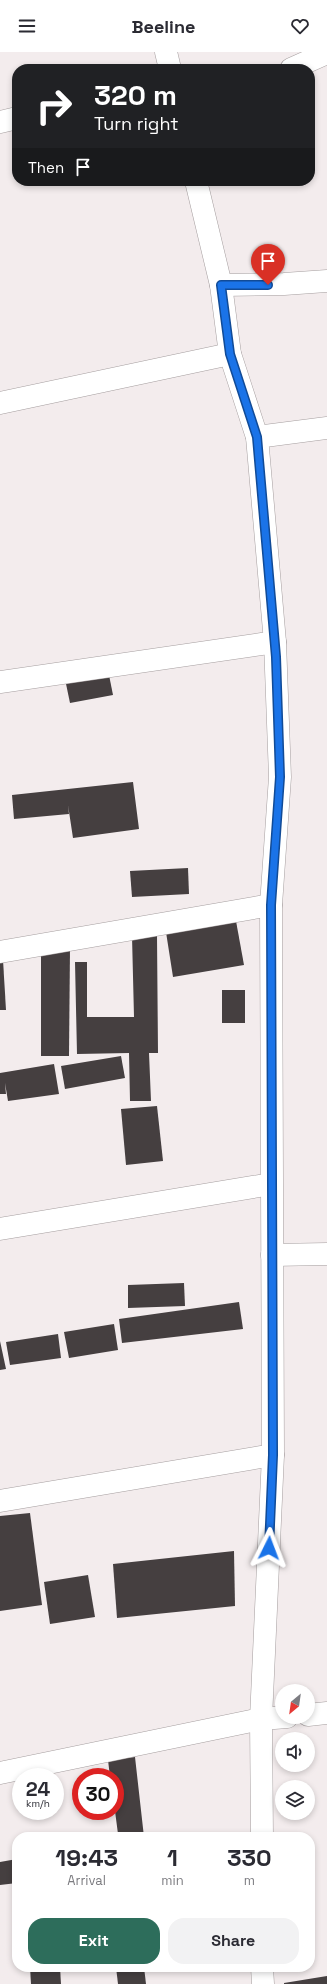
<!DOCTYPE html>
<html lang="en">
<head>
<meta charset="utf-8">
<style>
	:root { --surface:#fff; --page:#f2f2f3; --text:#2b2b33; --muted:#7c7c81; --accent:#2d6d5b }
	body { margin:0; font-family:"Space Grotesk",sans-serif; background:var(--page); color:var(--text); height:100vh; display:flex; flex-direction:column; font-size:15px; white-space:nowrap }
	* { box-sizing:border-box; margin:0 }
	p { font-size:13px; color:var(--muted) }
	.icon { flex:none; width:22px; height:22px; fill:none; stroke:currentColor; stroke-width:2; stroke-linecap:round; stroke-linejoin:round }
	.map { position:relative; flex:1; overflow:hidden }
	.sheet { position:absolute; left:12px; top:1780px; width:303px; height:140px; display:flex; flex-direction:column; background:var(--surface); border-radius:16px; box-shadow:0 2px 6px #0003 }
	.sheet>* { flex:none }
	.guide { position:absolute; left:12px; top:12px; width:303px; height:122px; border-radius:16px; box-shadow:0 2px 6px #0003; background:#202124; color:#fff; overflow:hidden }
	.needle { width:26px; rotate:209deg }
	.tools { position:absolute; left:275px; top:1632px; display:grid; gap:8px }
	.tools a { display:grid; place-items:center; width:40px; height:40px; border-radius:50%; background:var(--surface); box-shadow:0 2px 6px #0003; font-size:20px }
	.speed { position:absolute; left:12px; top:1716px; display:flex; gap:8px; font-size:20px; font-weight:700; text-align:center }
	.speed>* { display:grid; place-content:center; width:52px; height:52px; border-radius:50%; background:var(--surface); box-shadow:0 2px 6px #0003; line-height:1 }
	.speed small { font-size:10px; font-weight:400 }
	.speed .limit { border:6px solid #d22; background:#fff; color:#111 }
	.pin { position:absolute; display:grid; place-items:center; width:34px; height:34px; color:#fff; margin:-41px -17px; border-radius:50% 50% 50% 0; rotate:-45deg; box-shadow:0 0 4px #0007 }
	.pin .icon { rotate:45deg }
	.me { position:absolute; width:44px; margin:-22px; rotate:3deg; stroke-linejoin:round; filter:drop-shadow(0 0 3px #0008) }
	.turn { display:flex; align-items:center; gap:14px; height:84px; padding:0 16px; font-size:18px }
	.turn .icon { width:52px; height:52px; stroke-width:2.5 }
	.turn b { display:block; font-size:28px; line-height:34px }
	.then { display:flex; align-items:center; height:38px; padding:0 16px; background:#0003; gap:8px; font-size:15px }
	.eta { display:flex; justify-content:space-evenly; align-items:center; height:68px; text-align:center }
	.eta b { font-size:24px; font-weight:800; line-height:28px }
	.action { display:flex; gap:8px; margin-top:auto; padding:8px 16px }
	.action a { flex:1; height:46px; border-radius:16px; background:var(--accent); color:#fff; font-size:16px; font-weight:800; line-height:46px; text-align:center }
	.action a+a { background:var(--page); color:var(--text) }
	header { display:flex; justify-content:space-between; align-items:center; height:52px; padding:0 16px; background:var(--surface); font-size:18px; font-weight:800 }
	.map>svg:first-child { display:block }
</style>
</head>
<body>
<header><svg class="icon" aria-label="menu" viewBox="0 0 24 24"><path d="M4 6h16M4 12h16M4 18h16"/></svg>Beeline<svg class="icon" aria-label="heart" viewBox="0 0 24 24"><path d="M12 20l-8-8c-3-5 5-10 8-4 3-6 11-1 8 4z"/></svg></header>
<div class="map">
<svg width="327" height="1932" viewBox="0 0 327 1932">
	<rect width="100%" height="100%" fill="#f3eced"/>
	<g fill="#453f40">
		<polygon points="108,618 113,643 70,651 65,627"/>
		<polygon points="133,730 139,777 73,786 68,753 69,762 14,767 12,743"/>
		<polygon points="188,816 189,842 132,845 130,819"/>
		<polygon points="236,869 244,913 173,925 166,880"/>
		<polygon points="132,884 157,884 158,1001 149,1001 151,1049 130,1049 129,1001 77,1002 75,910 87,910 87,965 134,965"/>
		<polygon points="41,896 70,896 69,1004 41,1004"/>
		<polygon points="0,908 3,908 6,958 0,958"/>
		<rect x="222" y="938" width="23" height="33"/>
		<polygon points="121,1004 125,1026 65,1037 61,1014"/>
		<polygon points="54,1012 59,1042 8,1049 5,1031 6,1042 0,1042 0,1021"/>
		<polygon points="157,1054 163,1109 126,1113 121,1057"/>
		<polygon points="184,1231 185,1254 128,1256 128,1233"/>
		<polygon points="239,1250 243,1277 122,1291 119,1267"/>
		<polygon points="114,1272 118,1298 69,1306 64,1280"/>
		<polygon points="58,1282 61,1306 10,1313 6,1290"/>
		<polygon points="0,1289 6,1317 0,1318"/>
		<polygon points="30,1461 42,1553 0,1559 0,1464"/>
		<polygon points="234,1499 235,1554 117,1566 113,1512"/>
		<polygon points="88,1523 95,1565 50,1572 44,1530"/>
		<polygon points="135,1705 144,1785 98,1785 118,1782 115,1759 115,1725 110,1725 108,1708"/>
		<polygon points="17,1807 17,1831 0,1833 0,1810"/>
		<polygon points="30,1915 60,1915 61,1932 31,1932"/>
		<polygon points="116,1915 144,1915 146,1932 118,1932"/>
		<polygon points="327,1924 327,1932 284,1932 284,1931"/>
	</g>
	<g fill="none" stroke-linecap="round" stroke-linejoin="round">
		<g stroke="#a59e9f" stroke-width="23">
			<g id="street">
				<polyline points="166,0 170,17"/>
				<polyline points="291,17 327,1"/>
				<polyline points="0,70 17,66"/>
				<polyline points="196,129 221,233 230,302 257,385 275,590 280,725 271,853 273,1403 261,1667 262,1785"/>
				<polyline points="221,233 284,232 327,229"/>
				<polyline points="0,351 230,302"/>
				<polyline points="257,385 327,376"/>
				<polyline points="0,630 275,590"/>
				<polyline points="0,900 271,853"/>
				<polyline points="0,1177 271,1132"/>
				<polyline points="272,1203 327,1202"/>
				<polyline points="0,1449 273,1403"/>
				<polyline points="308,1663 327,1661"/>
				<polyline points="0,1721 261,1667 287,1665"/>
				<polyline points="262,1915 263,1932"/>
			</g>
		</g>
		<use href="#street" stroke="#fff" stroke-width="22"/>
	</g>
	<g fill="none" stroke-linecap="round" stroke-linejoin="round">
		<g stroke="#114b97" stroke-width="10">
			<polyline id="route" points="268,233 221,233 230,302 257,385 276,605 280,725 271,853 273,1403 269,1496"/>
		</g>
		<use href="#route" stroke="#1a73e8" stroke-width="7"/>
	</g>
</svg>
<div class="tools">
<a><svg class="needle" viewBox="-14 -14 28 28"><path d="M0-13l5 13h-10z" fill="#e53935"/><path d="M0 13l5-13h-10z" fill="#7c7c81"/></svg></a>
<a><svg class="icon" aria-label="sound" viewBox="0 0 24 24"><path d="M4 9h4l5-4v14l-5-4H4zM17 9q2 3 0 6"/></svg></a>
<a><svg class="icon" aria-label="layers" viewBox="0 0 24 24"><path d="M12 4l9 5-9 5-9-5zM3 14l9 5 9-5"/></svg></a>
</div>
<div class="speed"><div>24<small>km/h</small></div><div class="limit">30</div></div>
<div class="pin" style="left:268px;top:233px;background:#d93025"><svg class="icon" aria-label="arrive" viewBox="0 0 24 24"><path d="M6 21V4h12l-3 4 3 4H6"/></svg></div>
<svg class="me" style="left:269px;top:1496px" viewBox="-20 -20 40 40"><path d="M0-17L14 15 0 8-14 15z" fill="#1a73e8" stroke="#fff" stroke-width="4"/></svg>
<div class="guide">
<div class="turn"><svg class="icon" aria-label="right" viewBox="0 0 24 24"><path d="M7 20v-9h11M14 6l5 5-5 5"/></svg><div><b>320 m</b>Turn right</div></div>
<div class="then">Then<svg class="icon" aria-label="arrive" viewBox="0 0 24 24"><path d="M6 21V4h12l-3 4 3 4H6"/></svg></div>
</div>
<section class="sheet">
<div class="eta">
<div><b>19:43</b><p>Arrival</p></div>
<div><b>1</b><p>min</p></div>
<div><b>330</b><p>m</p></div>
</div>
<div class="action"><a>Exit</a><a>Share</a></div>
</section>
</div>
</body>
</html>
